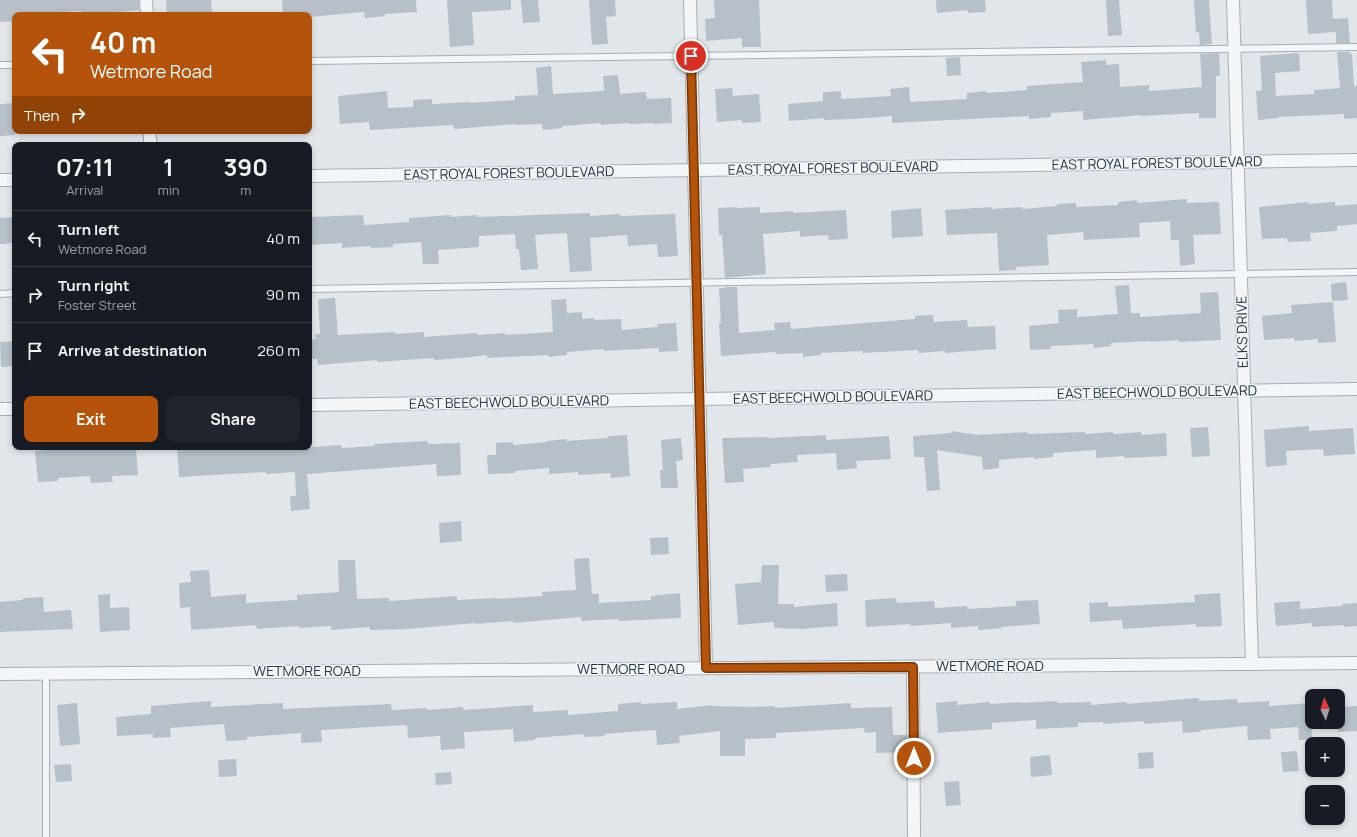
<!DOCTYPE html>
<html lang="en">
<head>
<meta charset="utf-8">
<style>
	:root { --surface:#171b24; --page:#20242c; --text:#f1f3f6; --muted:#9ea1a6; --line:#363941; --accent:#b45309 }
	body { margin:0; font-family:Manrope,sans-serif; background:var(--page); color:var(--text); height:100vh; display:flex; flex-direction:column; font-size:15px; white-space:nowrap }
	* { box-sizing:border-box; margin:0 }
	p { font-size:13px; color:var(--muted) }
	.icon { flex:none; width:22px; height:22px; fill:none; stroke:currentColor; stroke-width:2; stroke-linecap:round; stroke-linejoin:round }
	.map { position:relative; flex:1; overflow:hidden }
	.drawer { position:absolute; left:12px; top:142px; width:300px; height:308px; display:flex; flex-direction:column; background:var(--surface); border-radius:8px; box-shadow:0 2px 6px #0003 }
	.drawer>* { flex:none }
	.banner { position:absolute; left:12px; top:12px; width:300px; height:122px; border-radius:8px; box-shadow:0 2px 6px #0003; background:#b45309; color:#fff; overflow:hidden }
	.needle { width:26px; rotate:356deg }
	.buttons { position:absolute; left:1305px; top:689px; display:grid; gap:8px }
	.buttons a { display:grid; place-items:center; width:40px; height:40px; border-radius:8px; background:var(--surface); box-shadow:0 2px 6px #0003; font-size:20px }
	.pin { position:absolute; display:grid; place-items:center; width:34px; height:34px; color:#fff; margin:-17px; border:2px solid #fff; border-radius:50%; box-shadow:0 1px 4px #0007 }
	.me { position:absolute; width:44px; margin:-22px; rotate:0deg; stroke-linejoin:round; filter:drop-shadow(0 0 3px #0008) }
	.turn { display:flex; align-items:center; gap:14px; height:84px; padding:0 12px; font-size:18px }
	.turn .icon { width:52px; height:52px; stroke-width:2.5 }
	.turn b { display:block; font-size:28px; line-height:34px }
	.then { display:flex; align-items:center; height:38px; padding:0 12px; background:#0003; gap:8px; font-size:15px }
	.eta { display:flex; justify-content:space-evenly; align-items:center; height:68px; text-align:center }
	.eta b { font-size:24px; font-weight:700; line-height:28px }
	.cta { display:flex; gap:8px; margin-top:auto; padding:8px 12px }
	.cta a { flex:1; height:46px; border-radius:8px; background:var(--accent); color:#fff; font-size:16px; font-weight:700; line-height:46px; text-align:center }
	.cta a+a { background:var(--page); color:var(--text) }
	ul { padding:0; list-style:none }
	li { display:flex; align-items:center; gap:12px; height:56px; padding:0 12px; border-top:1px solid var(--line) }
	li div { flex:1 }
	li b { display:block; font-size:15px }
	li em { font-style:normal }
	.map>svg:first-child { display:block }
</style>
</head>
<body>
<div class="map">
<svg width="1357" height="837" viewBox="0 0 1357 837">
	<rect width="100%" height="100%" fill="#e0e6ea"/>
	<g fill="#b7c0c8">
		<polygon points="0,0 139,0 139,10 107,13 107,12 82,14 82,11 15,14 15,21 0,22"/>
		<polygon points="166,0 211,0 212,12 167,15"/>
		<polygon points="282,0 416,0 417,12 385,14 385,16 365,18 364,12 309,17 309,15 283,15"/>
		<polygon points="447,0 511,0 511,10 472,12 474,45 450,47"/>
		<polygon points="521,0 538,0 540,22 523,23"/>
		<polygon points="589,0 615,0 616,16 606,17 608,44 592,45"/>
		<polygon points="714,0 759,0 761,47 742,47 742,38 706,41 705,19 715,18"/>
		<polygon points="936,0 985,0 986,12 968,13 968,10 937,13"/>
		<polygon points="1106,0 1119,0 1122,35 1108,36"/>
		<polygon points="1194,0 1209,0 1212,44 1200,45 1199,32 1196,33"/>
		<polygon points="1306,0 1332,0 1333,19 1348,18 1350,43 1336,43 1336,32 1308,34"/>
		<polygon points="1337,52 1350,52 1350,54 1352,54 1354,86 1357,86 1357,118 1344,119 1344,114 1278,117 1278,118 1258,120 1256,91 1262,90 1260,56 1299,53 1300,71 1275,73 1276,96 1314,94 1314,90 1340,88"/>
		<polygon points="1219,53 1220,76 1216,76 1216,118 1199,118 1199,113 1140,116 1140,115 1083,120 1083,111 1051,113 1051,117 1029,119 1029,116 892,123 892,116 852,119 824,120 824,118 789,121 788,104 823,101 823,92 841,91 841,99 891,96 890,89 909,87 910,102 967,99 967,93 986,91 986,93 1027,90 1027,86 1083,82 1081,62 1106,60 1106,65 1119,64 1120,87 1149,85 1149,91 1202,87 1200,54"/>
		<polygon points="960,57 961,75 947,76 946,58"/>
		<polygon points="551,66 553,94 604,91 603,76 618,75 620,94 646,92 647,99 671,98 672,123 653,124 653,123 629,124 629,123 601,125 601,123 562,126 562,128 543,130 542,124 516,125 516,124 454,129 453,125 370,130 369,122 340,124 338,96 387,91 388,108 413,107 413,100 432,99 432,104 470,102 470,103 515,100 515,96 538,95 536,68"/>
		<polygon points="732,88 733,96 759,94 761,122 742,123 742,120 717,122 715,89"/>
		<polygon points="15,103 15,135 0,136 0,104"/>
		<polygon points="1187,199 1187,203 1219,202 1221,234 1193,235 1195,264 1180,266 1179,240 1171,240 1170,221 1139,223 1140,237 1084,240 1083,232 1047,235 1049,265 1016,267 1016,270 999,271 997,233 947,235 945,210 992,207 992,209 1022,207 1022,209 1057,206 1057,204 1076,203 1076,207 1118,205 1118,202 1137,200 1137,203"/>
		<polygon points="1308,202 1308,204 1335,202 1335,206 1357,204 1357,224 1337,226 1337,231 1310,233 1311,241 1288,242 1287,238 1262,239 1259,207"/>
		<polygon points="737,207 737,208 760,207 760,213 793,211 793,213 846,210 848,239 829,240 828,235 800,237 800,231 763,234 766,274 725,278 722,235 719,235 718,208"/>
		<polygon points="921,208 923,236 892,238 891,211"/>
		<polygon points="590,213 590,216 620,214 620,216 675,214 678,256 658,257 657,244 628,246 627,235 590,238 592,271 570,272 567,233 535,235 538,269 521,270 519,249 516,249 515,234 479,236 479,247 438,250 439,264 423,264 421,242 393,244 393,247 371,248 370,246 342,248 342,243 312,245 310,217 363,215 364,225 409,222 409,218 451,215 451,217 477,215 477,217"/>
		<polygon points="15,217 15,243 0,244 0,218"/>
		<polygon points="1346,282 1348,300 1332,301 1331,284"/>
		<polygon points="1129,285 1131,313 1140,313 1140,317 1201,313 1200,293 1218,292 1221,340 1179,342 1179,340 1150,342 1150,341 1111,343 1111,346 1094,348 1093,344 1051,346 1051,349 1030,350 1029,326 1059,323 1058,310 1077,309 1077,317 1118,314 1115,286"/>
		<polygon points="725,287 737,287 739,333 775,330 774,323 790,322 791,329 915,319 915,316 933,315 934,322 967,320 968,327 995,326 996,349 945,353 945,351 918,353 918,350 862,353 862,351 821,353 822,355 803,357 803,353 776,354 776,352 721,356 719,323 721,323 719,288 725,288"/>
		<polygon points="335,298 338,335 395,332 396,334 424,332 424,337 477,333 478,335 505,333 505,335 553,332 551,300 566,299 567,313 582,312 582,319 594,318 594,320 621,319 622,330 658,327 657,324 676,323 678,351 659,352 659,348 604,351 604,349 567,352 567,355 549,357 548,355 487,358 487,355 462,358 434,360 434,358 377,362 377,360 318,365 317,359 309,359 309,340 316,339 315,334 320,334 318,299"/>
		<polygon points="1333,302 1336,342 1318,343 1318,339 1294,341 1294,338 1264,340 1262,316 1292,313 1291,305"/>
		<polygon points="15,341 15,366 1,367 0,342"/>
		<polygon points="1309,426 1309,431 1353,428 1355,454 1324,456 1323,449 1286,451 1287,465 1266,467 1264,430"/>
		<polygon points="1208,427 1210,456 1192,457 1190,428"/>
		<polygon points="952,431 977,435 1027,432 1028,434 1085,432 1086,434 1113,432 1113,434 1141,432 1141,435 1166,433 1167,456 1124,458 1124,456 1096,458 1096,450 1053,453 1053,457 1034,459 1034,457 999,460 999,468 983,470 982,457 937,450 940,490 927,491 924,457 914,457 913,436 951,433"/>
		<polygon points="627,435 630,476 611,478 610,473 578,475 578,472 549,474 549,468 515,471 515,473 488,474 487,455 496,455 496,443 513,442 513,445 547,442 547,441 566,439 566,441 608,438 608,436"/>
		<polygon points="826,435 826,440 889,436 891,459 856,461 857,468 837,470 836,453 797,455 798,462 770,464 771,467 743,469 744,482 725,483 722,438 768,437 769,438"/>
		<polygon points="681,438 683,460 676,461 678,488 661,488 660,470 663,470 661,440"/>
		<polygon points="427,441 428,444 460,443 461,475 437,476 436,464 307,474 310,509 291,511 290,496 296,496 295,472 266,474 266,472 179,477 177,447 284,447 284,449 341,445 342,448 374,446 374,444"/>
		<polygon points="81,447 82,448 110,447 111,449 136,448 138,475 112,476 113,482 91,483 90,476 58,478 58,481 38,482 35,451"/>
		<polygon points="461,521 462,541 440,543 439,523"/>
		<polygon points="668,537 669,554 651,555 650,538"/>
		<polygon points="589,558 592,594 599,594 599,603 651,600 651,596 680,593 681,618 619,621 618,619 581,621 581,617 513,623 513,621 475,624 475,623 407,629 370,630 370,627 331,630 331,626 299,628 299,626 257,629 256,625 191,630 190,607 180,608 179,583 191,582 190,571 209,570 211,597 246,594 246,603 297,600 297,595 339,592 338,560 355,560 357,599 389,598 389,601 457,596 457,600 496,598 496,599 543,596 542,592 576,590 574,559"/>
		<polygon points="762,565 779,565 778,604 794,604 794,607 837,603 838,626 803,629 774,628 774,622 738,625 735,584 761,582"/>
		<polygon points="847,574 848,591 826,592 825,575"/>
		<polygon points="1220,593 1222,626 1196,627 1196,624 1123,629 1122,620 1090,622 1089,603 1108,602 1108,607 1195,602 1194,595"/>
		<polygon points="110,594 110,608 129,607 130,630 100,632 98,595"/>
		<polygon points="43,597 44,612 71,610 73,629 0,632 0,602 23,600 23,598"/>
		<polygon points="896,598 897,603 934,601 935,608 967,606 967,609 1016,606 1016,601 1038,600 1040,624 1001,627 1001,628 978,630 978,626 951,628 951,623 911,626 910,624 866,627 865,600"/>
		<polygon points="1300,601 1300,609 1342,606 1342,604 1357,603 1357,626 1344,627 1344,625 1312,627 1312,623 1276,626 1274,603"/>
		<polygon points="1199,698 1199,701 1237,699 1238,703 1269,701 1269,706 1310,703 1312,739 1299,740 1298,727 1270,729 1271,739 1248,740 1247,726 1201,730 1201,732 1183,733 1182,721 1144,724 1144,721 1103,724 1103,722 1078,723 1078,727 1036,729 1036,720 992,723 992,729 938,733 936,703 957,701 957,705 990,702 990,704 1021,702 1021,703 1057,701 1057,703 1091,702 1091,705 1127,702 1127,704"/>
		<polygon points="211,701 211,707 283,703 283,709 391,704 392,710 427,708 427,710 463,707 463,710 533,705 533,712 568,710 568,715 618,711 618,704 641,702 641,704 677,702 677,709 712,705 713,706 752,707 775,706 775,708 851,703 851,708 892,707 893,735 906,735 906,752 876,753 876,732 865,733 864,728 776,733 776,738 745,739 745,756 720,756 720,731 679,736 680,743 657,745 656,730 604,734 605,736 584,737 584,734 535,738 535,740 514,742 513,729 464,732 465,748 441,750 440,736 408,738 407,725 321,730 322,742 301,743 301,733 247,737 247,740 226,741 224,724 170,728 171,737 153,738 153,734 117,736 116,717 151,714 151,706"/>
		<polygon points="77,703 80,744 60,746 57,705"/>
		<polygon points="1357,706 1357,731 1338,732 1338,707"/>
		<polygon points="1297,751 1299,771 1283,772 1281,752"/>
		<polygon points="1153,752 1154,768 1139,769 1138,753"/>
		<polygon points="1050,755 1052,775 1031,777 1030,757"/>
		<polygon points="236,759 237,776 219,777 218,760"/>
		<polygon points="71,764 72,781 56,782 54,765"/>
		<polygon points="451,772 452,784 436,785 435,773"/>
		<polygon points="959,781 961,805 946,806 944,782"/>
	</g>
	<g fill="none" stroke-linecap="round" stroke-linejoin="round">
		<g stroke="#a5aeb5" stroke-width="8">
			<g id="service">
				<polyline points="309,61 1357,47"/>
				<polyline points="0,65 15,65"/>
				<polyline points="309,289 1357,272"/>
				<polyline points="0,294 15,293"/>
				<polyline points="46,673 46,837"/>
			</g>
		</g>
		<g stroke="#a5aeb5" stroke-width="14">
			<g id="minor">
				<polyline points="146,0 147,15"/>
				<polyline points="690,0 706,668"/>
				<polyline points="1233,0 1252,664"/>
				<polyline points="150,131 150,145"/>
				<polyline points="309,176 1357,160"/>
				<polyline points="0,180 15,180"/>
				<polyline points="309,405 1357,389"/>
				<polyline points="0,409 15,409"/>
				<polyline points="913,667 914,837"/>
				<polyline points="0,674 1357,663"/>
			</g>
		</g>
		<use href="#service" stroke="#f3f6f8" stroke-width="6"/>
		<use href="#minor" stroke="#f3f6f8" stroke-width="12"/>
	</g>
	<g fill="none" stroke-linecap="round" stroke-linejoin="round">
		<g stroke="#753606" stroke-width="10">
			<polyline id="route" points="691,56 706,668 913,667 914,758"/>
		</g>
		<use href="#route" stroke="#b45309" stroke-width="7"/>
	</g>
	<g text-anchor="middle" stroke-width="3" stroke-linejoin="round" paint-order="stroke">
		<g font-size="14" fill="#283643" stroke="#f0f4f7">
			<text transform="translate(1157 163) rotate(-1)" y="5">EAST ROYAL FOREST BOULEVARD</text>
			<text transform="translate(833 168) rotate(-1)" y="5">EAST ROYAL FOREST BOULEVARD</text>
			<text transform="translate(509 173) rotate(-1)" y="5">EAST ROYAL FOREST BOULEVARD</text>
			<text transform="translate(1242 332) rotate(-91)" y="5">ELKS DRIVE</text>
			<text transform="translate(1157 392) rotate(-1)" y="5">EAST BEECHWOLD BOULEVARD</text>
			<text transform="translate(833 397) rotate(-1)" y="5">EAST BEECHWOLD BOULEVARD</text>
			<text transform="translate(509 402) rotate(-1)" y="5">EAST BEECHWOLD BOULEVARD</text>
			<text x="990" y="671">WETMORE ROAD</text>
			<text x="631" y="674">WETMORE ROAD</text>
			<text x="307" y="676">WETMORE ROAD</text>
		</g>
	</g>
</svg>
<div class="buttons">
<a><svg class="needle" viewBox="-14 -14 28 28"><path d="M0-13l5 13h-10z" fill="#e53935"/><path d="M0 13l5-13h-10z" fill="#9ea1a6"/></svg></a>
<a>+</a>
<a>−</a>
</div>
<div class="pin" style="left:691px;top:56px;background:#d93025"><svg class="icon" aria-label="arrive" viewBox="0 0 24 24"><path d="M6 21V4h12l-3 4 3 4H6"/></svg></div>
<svg class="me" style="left:914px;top:758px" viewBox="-20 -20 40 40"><circle r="17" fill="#b45309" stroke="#fff" stroke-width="3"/><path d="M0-11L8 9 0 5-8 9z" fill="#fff"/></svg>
<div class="banner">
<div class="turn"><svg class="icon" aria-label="left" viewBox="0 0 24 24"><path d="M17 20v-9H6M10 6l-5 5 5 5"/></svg><div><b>40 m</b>Wetmore Road</div></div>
<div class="then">Then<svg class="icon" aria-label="right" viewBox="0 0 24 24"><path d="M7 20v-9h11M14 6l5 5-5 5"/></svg></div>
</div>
<section class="drawer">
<div class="eta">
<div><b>07:11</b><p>Arrival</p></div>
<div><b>1</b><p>min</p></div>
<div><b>390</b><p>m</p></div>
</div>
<ul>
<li><svg class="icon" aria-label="left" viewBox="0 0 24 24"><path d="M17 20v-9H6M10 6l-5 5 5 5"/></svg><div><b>Turn left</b><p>Wetmore Road</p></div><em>40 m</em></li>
<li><svg class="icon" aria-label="right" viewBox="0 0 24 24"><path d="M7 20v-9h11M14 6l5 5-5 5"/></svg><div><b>Turn right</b><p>Foster Street</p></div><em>90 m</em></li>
<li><svg class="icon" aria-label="arrive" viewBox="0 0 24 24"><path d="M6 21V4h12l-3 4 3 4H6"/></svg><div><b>Arrive at destination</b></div><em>260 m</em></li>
</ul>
<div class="cta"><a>Exit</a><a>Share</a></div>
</section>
</div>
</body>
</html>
